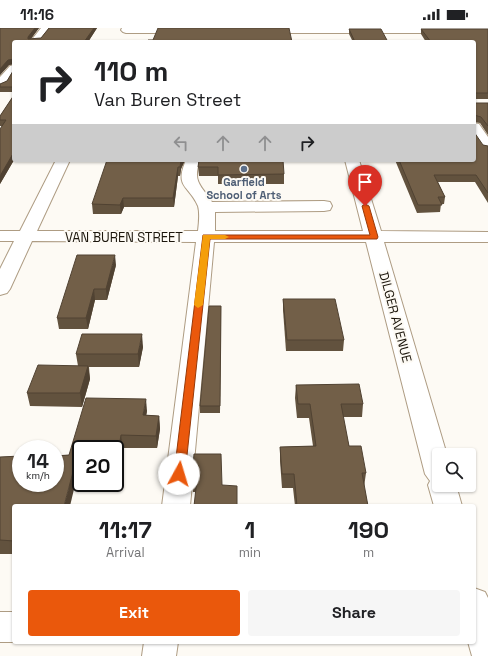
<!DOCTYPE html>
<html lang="en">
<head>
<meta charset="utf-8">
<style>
	:root { --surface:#fff; --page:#f6f6f6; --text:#202124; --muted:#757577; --accent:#ea580c }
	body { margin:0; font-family:"Space Grotesk",sans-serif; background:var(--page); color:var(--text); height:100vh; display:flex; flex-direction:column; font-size:15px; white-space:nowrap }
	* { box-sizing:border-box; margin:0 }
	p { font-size:13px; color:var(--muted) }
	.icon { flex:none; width:22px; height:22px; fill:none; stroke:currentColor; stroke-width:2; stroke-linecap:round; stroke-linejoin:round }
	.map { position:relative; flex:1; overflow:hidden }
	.details { position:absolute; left:12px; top:476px; width:464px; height:140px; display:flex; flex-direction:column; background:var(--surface); border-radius:4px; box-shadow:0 1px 3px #0004 }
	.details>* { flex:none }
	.guide { position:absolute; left:12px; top:12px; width:464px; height:122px; border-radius:4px; box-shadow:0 1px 3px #0004; background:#fff; color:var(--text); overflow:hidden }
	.controls { position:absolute; left:432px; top:420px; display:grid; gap:8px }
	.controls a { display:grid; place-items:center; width:44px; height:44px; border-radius:4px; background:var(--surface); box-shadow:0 1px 3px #0004; font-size:20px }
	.speed { position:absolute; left:12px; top:412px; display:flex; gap:8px; font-size:20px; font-weight:700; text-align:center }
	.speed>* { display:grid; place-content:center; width:52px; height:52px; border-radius:50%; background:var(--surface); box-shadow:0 1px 3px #0004; line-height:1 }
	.speed small { font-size:10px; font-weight:400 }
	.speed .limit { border:2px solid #111; border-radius:6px; background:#fff; color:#111 }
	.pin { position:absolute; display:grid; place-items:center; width:34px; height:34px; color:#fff; margin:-41px -17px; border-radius:50% 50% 50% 0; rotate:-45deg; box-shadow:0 0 4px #0007 }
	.pin .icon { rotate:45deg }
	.me { position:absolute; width:44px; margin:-22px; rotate:6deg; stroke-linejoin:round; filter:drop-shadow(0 0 3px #0008) }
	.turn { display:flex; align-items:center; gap:14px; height:84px; padding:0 16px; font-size:18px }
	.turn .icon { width:52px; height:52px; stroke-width:2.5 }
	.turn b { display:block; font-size:28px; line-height:34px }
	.lanes { display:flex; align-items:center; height:38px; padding:0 16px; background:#0003; justify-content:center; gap:20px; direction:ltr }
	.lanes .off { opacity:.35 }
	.eta { display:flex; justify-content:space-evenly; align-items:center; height:68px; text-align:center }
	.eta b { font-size:24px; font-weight:700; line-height:28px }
	.button { display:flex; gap:8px; margin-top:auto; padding:8px 16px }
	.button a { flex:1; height:46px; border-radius:4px; background:var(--accent); color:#fff; font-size:16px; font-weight:700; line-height:46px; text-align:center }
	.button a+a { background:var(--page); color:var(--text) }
	.status { display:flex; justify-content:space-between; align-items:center; height:28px; padding:0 20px; background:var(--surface); direction:ltr }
	.status svg { height:11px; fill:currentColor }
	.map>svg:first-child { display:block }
</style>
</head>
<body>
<div class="status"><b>11:16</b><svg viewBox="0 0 49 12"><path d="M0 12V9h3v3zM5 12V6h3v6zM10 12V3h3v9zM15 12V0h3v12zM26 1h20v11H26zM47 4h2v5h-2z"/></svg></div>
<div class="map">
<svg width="488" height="628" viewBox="0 0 488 628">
	<rect width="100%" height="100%" fill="#fdfaf4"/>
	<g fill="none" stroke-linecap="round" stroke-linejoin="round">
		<g stroke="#ae9c83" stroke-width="2">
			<g id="minor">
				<polygon points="41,0 51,0 40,14 30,14"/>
				<polygon points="122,0 191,0 192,2 187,5 126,5 123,4 121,2"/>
				<polygon points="255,0 488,0 488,5 259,5 256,4 254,2"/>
				<path d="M14 37C14 46 11 58 0 61V49L10 38Z"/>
				<polygon points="474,95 479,96 488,109 488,124 483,123 474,110"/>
				<path d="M56 132H70L37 203H198C199 195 200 185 198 178 189 157 174 160 186 132H200C192 154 201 157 212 174L324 173 330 174 332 178 330 182 324 183 215 184V203H363L345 132H359L381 203 488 204V214H384L447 427H439V457H456L462 478H434L428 457 430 453 425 446 366 214H214L190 478H162L196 214 32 213 10 261 7 265 0 267V241L14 213H0V203H20Z"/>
				<polygon points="474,560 485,564 488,570 488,628 472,628 468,614 474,614"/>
				<rect x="0" y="584" width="14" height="30"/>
				<polygon points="144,614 178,614 176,628 142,628"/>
			</g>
		</g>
		<use href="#minor" fill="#fff" fill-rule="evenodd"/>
	</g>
	<g fill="#62523e" fill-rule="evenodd">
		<polygon points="0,0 39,0 31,11 41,10 49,0 97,0 88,14 14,14 14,64 0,64 0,56 7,53 13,43 14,36 9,37 0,47"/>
		<polygon points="349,1 388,14 353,14 349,6"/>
		<polygon points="421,1 488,1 488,71 474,71 474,75 488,75 488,107 480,95 474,94 474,14 426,14 421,6"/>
		<polygon points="14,67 14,132 0,156 2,98 0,98 0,88"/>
		<polygon points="483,117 488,118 488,175 475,154 438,154 445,169 444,176 441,176 440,184 417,185 395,132 474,132"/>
		<polygon points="185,132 181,141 180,148 178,148 174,179 124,179 121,186 93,186 92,176"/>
		<polygon points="199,132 284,146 284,156 218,156 218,148 199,148 198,139"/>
		<polygon points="116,237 107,272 95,272 88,301 59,301 57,290"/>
		<polygon points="283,271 344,312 343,323 286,323 283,282"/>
		<polygon points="221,278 220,385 200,385 200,378"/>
		<polygon points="143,319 139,339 89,339 90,351 82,379 30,378 27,365 78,338 76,326"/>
		<polygon points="296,357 363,376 362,389 343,389 349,418 366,445 364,459 368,478 295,478 293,460 282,460 280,433 280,419 313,418 309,390 297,390 295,370"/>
		<path d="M147 383 146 387 159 388 160 401 157 420H123L117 456 75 457 14 478V526H0V429L69 427ZM81 421H115V455H81Z"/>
		<polygon points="221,426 194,478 196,464 193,464 192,451"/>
	</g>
	<g fill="#504232">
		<polygon points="35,0 39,0 29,13 28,9"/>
		<polygon points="94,0 97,0 88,14 84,14"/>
		<polygon points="14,31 14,36 9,37 0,47 0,41 8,32"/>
		<polygon points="14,124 14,132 0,156 0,148"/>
		<polygon points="181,132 185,132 181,141 180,148 180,139"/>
		<polygon points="178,139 178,148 174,179 173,170"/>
		<polygon points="123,170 124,179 121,186 120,177"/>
		<polygon points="115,227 116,237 107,272 106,261"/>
		<polygon points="94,261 95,272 88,301 86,290"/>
		<polygon points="142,306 143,319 139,339 138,326"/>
		<polygon points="88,338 90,351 82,379 80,365"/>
		<polygon points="146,371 147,383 144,400 143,387"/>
		<polygon points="159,388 160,401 157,420 156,408"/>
		<polygon points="121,407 123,420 117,456 115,443"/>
		<polygon points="73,444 75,457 70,478 64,478"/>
	</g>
	<g fill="#725f48" stroke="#504232">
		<polygon points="0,0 35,0 28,9 28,11 41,10 49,0 94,0 84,14 14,14 14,31 8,32 0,41"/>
		<polygon points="158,0 289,0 292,14 148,14 148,12 153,12"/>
		<polygon points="349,1 381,1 388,14 355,14"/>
		<polygon points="421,1 488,1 488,65 474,65 474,75 488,75 488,98 481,89 474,87 474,94 474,14 431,14"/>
		<polygon points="14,32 14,59 0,59 0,56 7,53 13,43"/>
		<polygon points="14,67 14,124 0,148 0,101 6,92 0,92 0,88"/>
		<polygon points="474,104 483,117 488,118 488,165 476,147 434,147 445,169 438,169 442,177 418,177 399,132 474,132"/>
		<polygon points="107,132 181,132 180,139 178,139 173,170 123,170 120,177 92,176"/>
		<polygon points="199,132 283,132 284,146 218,147 218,139 198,139"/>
		<polygon points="77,227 115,227 106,261 94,261 86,290 57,290"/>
		<polygon points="283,271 335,271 344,312 287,312"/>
		<polygon points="209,278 221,278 220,378 200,378"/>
		<polygon points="82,306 142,306 138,326 76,326"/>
		<polygon points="38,337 88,338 80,365 27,365"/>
		<polygon points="359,356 363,376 341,376 349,418 361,418 366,445 362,445 368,478 297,478 294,446 282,446 280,419 316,418 310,376 298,376 296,357"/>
		<polygon points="86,370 146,371 143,387 159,388 156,408 121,407 115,443 115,421 81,421 81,444 73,444 64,478 14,478 14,513 0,512 0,429 21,428 21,455 55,455 55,428 69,427"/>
		<polygon points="194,426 221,426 222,457 237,458 237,478 248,478 194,478 197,451 192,451"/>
	</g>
	<polygon fill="#ea580c" stroke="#983908" points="365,176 369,178 378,209 377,211 210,211 185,446 183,449 175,449 174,446 203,207 370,207 362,178"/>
	<polygon fill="#f59e0b" points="203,207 225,207 229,209 225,211 210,211 203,277 198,280 194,277"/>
	<circle fill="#5c6f8a" stroke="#fdfaf4" stroke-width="1.5" cx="244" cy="141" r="4"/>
	<g text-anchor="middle" stroke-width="4" stroke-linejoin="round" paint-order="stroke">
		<g font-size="11" font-weight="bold" fill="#4e5e75" stroke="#fdfaf4">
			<text x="244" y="158">Garfield<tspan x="244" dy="13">School of Arts</tspan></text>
		</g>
		<g font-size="13" fill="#1c160c" stroke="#fdfaf4">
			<text x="124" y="214">VAN BUREN STREET</text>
			<text transform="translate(396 289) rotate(75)" y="5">DILGER AVENUE</text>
		</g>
	</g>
</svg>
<div class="controls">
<a><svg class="icon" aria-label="search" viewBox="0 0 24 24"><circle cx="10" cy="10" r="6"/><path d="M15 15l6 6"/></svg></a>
</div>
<div class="speed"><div>14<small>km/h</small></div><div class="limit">20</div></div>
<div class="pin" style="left:365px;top:178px;background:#d93025"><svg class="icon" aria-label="arrive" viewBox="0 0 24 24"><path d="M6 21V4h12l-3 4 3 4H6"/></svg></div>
<svg class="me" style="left:179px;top:446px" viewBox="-20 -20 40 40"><circle r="19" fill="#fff"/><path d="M0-13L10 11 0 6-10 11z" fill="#ea580c"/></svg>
<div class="guide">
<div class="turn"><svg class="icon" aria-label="right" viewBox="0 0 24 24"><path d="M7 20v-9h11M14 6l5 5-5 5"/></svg><div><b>110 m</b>Van Buren Street</div></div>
<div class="lanes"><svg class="icon off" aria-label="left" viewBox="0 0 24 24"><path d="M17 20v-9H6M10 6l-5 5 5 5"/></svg><svg class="icon off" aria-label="ahead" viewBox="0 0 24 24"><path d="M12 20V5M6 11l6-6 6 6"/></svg><svg class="icon off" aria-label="ahead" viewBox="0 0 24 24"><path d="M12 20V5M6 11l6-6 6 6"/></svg><svg class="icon" aria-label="right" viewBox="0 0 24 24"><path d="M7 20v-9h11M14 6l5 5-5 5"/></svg></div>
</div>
<section class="details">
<div class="eta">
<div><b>11:17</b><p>Arrival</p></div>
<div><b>1</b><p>min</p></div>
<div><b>190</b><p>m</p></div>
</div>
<div class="button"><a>Exit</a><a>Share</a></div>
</section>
</div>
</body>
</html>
